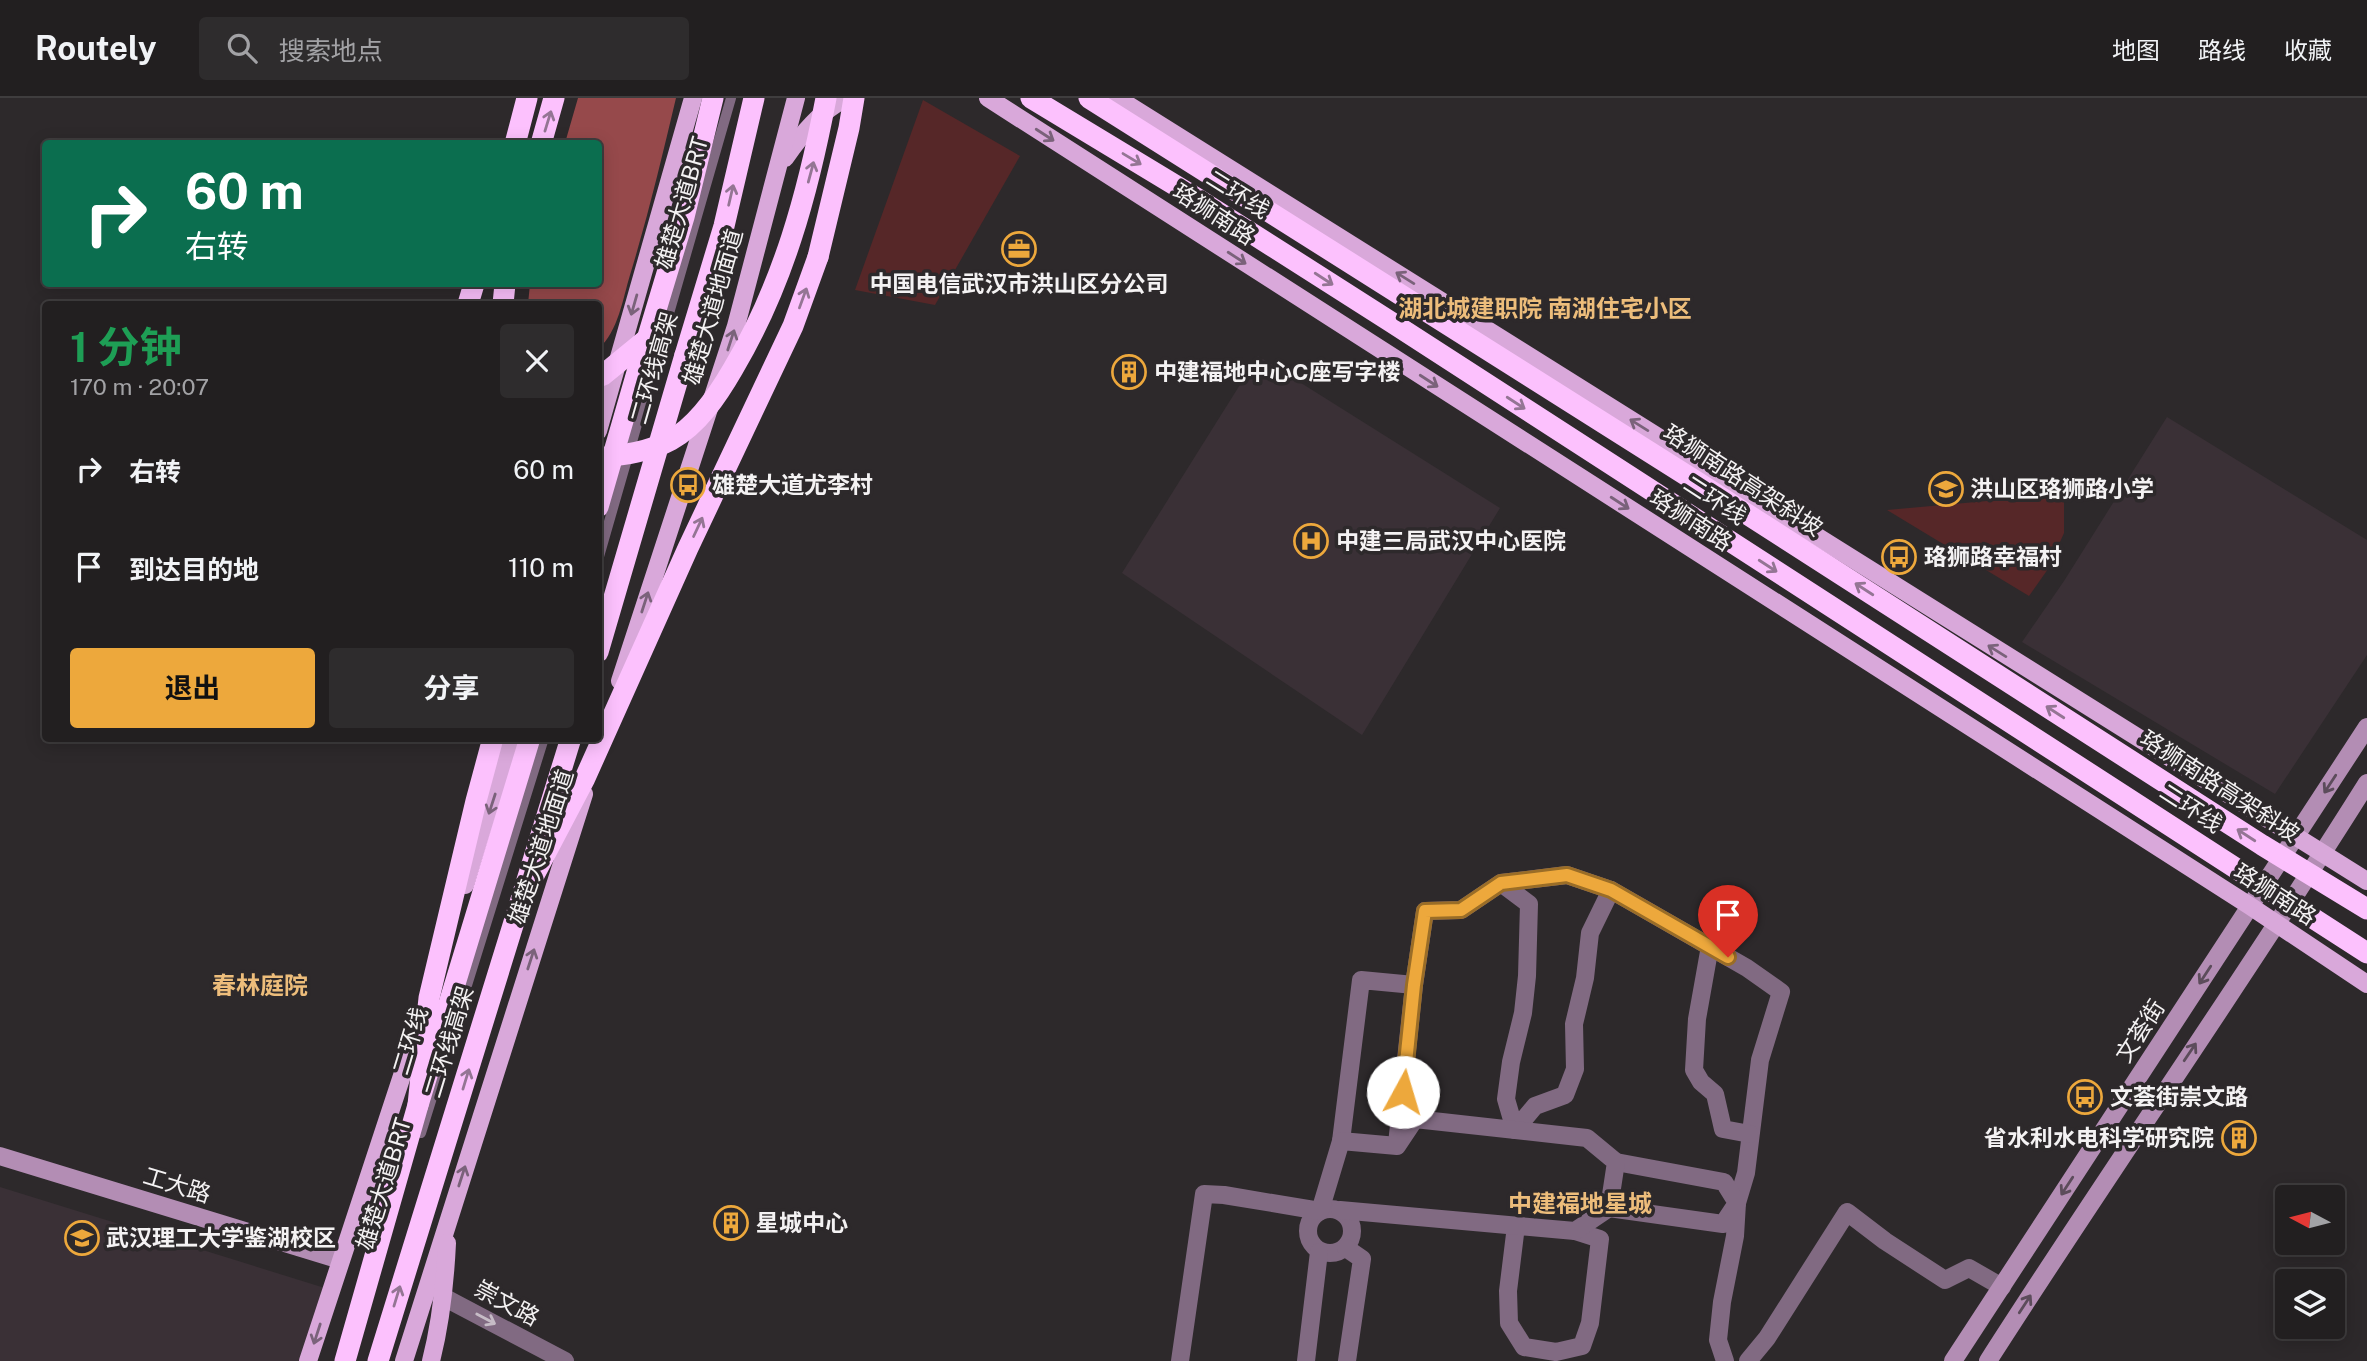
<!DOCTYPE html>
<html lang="zh">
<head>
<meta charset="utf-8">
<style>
	:root { --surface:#221f20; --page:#2e2c2d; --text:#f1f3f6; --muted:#a2a2a5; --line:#3f3d3e; --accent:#eda83c }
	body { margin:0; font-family:"Public Sans","Noto Sans SC",sans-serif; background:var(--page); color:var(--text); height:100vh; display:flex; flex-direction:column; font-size:26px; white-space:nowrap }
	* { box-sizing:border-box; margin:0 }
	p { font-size:23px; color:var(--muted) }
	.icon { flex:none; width:38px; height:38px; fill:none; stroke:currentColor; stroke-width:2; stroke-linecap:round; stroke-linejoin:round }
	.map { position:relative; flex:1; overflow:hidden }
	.details { position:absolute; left:42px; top:203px; width:560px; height:441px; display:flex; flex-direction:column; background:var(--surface); border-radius:7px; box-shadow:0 4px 18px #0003,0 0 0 2px var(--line) }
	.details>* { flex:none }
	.banner { position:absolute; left:42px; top:42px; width:560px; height:147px; border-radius:7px; box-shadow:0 4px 18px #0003,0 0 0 2px var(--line); background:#0b6e4f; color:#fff; overflow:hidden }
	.needle { width:46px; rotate:277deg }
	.buttons { position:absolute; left:2275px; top:1087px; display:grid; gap:14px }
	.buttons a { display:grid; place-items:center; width:70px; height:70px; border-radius:7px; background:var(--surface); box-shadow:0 4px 18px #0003,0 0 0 2px var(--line); font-size:35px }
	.pin { position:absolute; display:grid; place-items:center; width:60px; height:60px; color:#fff; margin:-72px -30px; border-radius:50% 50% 50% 0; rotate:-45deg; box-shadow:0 0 7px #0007 }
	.pin .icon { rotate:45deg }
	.me { position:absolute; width:77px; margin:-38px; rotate:6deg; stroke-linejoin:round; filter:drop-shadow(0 0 5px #0008) }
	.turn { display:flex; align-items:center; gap:24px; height:147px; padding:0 28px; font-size:32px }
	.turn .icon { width:91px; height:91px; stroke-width:2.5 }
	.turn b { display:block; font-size:49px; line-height:60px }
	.round { display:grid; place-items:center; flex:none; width:74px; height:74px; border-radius:7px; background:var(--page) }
	.headline { display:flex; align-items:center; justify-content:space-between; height:119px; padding:0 28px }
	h1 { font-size:42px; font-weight:700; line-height:52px; color:#1e9e55 }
	.button { display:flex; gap:14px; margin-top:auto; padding:14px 28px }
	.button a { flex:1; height:80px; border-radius:7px; background:var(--accent); color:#111; font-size:28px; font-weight:700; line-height:80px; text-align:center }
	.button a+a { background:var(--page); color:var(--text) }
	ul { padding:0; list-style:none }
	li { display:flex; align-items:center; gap:21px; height:98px; padding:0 28px }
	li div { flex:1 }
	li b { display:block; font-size:26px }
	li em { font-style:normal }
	header { display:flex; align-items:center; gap:42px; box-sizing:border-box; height:98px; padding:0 35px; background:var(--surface); border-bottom:2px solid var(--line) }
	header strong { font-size:33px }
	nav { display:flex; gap:38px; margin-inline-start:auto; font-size:24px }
	.search { width:490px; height:63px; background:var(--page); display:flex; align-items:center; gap:18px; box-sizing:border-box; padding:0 24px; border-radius:7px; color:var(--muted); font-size:26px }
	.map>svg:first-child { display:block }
</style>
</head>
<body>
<header>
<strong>Routely</strong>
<div class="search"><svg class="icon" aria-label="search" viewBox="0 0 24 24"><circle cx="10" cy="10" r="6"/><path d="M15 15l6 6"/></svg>搜索地点</div>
<nav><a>地图</a><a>路线</a><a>收藏</a></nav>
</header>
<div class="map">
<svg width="2367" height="1263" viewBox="0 0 2367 1263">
	<rect width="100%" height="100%" fill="#2d292b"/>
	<g fill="#3a3036">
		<polygon points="1258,258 1500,410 1362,637 1122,475"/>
		<polygon points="2167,319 2367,442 2367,557 2275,696 2022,544 2064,483"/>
		<polygon points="0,1089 328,1191 303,1263 0,1263"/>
	</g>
	<g fill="#562728">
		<polygon points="923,2 1020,58 935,207 855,192"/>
		<polygon points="2064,396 2064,435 2048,471 2029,498 1887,412"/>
	</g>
	<path fill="#96494b" d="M578 0H676C662 59 648 118 630 177 623 200 618 234 599 250L598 206H528L530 186H598V46L565 45Z"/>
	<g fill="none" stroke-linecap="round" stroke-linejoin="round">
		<g stroke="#816a82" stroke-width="10">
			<polyline points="598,462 731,0"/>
			<polyline points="421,1035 544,640"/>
		</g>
		<g stroke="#816a82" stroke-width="18">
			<polyline points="1611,792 1747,870 1781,894 1760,962 1746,1075 1737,1105 1735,1138 1722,1204 1718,1242 1725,1263"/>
			<polyline points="1710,848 1697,921 1694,972 1701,984 1715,996 1723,1031 1750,1036"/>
			<polyline points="1414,887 1425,813 1461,812 1501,785 1567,777 1611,792 1590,835 1585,880 1574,926 1575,971 1565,997 1535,1008 1515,1032 1506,1001 1511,964 1523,915 1527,878 1529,806 1501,785"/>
			<polyline points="1341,1043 1361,882 1414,887 1397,1046"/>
			<polyline points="1609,1110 1723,1126 1737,1105 1724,1084 1616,1064"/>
			<circle cx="1330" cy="1133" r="22"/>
			<polyline points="1516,1128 1508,1193 1509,1225 1524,1249 1556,1254 1582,1248 1590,1225 1600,1141 1575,1133"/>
			<polyline points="1346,1150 1362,1161 1347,1263"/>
			<polyline points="432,1193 565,1263"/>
			<polyline points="1180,1263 1204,1096 1224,1097 1320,1113 1341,1043 1397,1048 1415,1021 1587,1040 1616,1064 1609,1110 1575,1133 1340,1112"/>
			<polyline points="1306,1263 1319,1154"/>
			<polyline points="1748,1263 1767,1240 1847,1114 1885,1143 1945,1182 1969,1170 2002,1189"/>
		</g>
		<g stroke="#b38db4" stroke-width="18">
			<polyline points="0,1058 340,1162"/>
			<polyline points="1953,1263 2367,629"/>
			<path d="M1988 1263C2112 1069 2245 880 2367 685"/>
		</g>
		<g stroke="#d9a8da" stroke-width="18">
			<polyline points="988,0 2250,808 2367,886"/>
			<polyline points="1117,0 2367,783"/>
			<path d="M785 60C802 36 820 13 847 0"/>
			<polyline points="598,333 693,0"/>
			<polyline points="620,583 736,228 796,0"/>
			<polyline points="465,787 511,640"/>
			<polyline points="308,1263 422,917"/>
			<polyline points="404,1263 584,696"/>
			<path d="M431 1263C441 1224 445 1186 447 1145"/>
		</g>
		<g stroke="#fcc1fd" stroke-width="21">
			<polyline points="515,46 527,0"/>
			<polyline points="541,46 554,0"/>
			<polyline points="818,159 849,30 854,0"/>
			<polyline points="468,206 474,186"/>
			<polyline points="503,206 505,186"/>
			<polyline points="685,257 724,128 754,0"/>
			<polyline points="642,258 684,119 713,0"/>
			<polyline points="345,1263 418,1007 530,640"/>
			<polyline points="378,1263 571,640"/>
		</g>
		<g stroke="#fcc1fd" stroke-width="21">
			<polyline points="1031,0 1198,101 1391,224 2367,855"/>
			<polyline points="1089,0 1697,384 2262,747 2367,811"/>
			<polyline points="598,279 603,277 647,241"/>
			<path d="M598 360C623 357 649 354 671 342 698 327 718 297 733 271 783 187 808 95 826 0"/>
			<polyline points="598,409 640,264"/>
			<polyline points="598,554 685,257"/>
			<polyline points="522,800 585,680 688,450 793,228 818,159"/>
			<polyline points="418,1007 429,900 476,703 493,640"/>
		</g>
	</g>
	<defs><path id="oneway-shaft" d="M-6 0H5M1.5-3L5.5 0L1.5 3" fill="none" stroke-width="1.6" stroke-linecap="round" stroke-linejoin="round" transform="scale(1.75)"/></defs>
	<g stroke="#947594">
		<use href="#oneway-shaft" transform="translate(548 23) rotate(-73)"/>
		<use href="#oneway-shaft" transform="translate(1132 61) rotate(31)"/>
		<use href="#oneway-shaft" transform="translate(811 74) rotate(-75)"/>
		<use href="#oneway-shaft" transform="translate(731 97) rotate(-77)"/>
		<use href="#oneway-shaft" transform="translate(1324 181) rotate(33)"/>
		<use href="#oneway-shaft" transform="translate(803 200) rotate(-70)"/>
		<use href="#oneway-shaft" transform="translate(1516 305) rotate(33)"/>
		<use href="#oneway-shaft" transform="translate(698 429) rotate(-65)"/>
		<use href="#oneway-shaft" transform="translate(1768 468) rotate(33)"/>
		<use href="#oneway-shaft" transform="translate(1864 491) rotate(-147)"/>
		<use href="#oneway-shaft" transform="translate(2055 614) rotate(-147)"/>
		<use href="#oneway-shaft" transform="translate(2246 737) rotate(-147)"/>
		<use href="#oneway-shaft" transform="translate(466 981) rotate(-73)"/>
		<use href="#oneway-shaft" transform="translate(397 1198) rotate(-73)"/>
	</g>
	<g stroke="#7a627a">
		<use href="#oneway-shaft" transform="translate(1045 37) rotate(33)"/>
		<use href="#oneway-shaft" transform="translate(1237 160) rotate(33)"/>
		<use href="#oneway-shaft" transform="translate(1405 180) rotate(-148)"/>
		<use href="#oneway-shaft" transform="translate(634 207) rotate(106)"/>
		<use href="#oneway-shaft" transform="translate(731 242) rotate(-72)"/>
		<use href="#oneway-shaft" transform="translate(1429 283) rotate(33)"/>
		<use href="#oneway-shaft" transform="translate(1639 327) rotate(-148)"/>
		<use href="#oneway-shaft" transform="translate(1620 405) rotate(33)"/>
		<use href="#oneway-shaft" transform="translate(645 504) rotate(-72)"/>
		<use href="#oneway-shaft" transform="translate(1997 553) rotate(-148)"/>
		<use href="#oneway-shaft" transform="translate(492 706) rotate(108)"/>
		<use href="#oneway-shaft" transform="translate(531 861) rotate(-72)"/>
		<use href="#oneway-shaft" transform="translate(462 1078) rotate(-72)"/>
		<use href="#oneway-shaft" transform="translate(317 1236) rotate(108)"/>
	</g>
	<g stroke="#5c4c5b">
		<use href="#oneway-shaft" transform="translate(2330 686) rotate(123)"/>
		<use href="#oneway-shaft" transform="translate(2205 877) rotate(123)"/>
		<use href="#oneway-shaft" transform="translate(2190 954) rotate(-56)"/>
		<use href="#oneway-shaft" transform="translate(2067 1088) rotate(123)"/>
		<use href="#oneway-shaft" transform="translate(2025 1206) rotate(-57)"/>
	</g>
	<use stroke="#c6bcc6" href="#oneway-shaft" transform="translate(486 1221) rotate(28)"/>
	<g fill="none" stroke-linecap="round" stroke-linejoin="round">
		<g stroke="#9a6d27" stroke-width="18">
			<polyline id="route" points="1403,994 1414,887 1425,813 1461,812 1501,785 1567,777 1611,792 1728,859"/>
		</g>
		<use href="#route" stroke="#eda83c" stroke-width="12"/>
	</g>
	<defs>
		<g id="office-ring" transform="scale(1.75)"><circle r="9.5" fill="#2d292b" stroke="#eda83c" stroke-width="1.5"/><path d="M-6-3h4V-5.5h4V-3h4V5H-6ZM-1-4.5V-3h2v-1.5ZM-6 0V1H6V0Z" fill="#eda83c"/></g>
		<g id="building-ring" transform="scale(1.75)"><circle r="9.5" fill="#2d292b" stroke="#eda83c" stroke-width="1.5"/><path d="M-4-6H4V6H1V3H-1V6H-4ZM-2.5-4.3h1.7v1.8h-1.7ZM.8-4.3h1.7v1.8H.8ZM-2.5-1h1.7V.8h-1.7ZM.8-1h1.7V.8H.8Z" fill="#eda83c"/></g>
		<g id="bus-ring" transform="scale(1.75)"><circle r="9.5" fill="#2d292b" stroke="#eda83c" stroke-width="1.5"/><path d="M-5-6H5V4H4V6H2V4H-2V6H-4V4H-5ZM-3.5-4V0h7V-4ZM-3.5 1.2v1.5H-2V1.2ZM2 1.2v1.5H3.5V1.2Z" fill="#eda83c"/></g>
		<g id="school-ring" transform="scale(1.75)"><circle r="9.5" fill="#2d292b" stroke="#eda83c" stroke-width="1.5"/><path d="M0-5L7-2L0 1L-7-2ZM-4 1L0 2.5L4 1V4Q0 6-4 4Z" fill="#eda83c"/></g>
		<g id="hospital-ring" transform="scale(1.75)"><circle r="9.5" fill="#2d292b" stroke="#eda83c" stroke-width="1.5"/><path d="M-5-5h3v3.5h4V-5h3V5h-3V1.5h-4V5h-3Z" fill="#eda83c"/></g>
		<g id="university-ring" transform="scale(1.75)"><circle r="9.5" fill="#2d292b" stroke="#eda83c" stroke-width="1.5"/><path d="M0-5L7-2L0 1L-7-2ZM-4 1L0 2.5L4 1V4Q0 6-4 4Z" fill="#eda83c"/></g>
	</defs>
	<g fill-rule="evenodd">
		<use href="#office-ring" x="1019" y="151"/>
		<use href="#building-ring" x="1129" y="274"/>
		<use href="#bus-ring" x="688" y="387"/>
		<use href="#school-ring" x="1946" y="391"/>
		<use href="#hospital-ring" x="1311" y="443"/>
		<use href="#bus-ring" x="1899" y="459"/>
		<use href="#bus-ring" x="2085" y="999"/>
		<use href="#building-ring" x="2239" y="1040"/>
		<use href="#building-ring" x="731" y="1125"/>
		<use href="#university-ring" x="82" y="1140"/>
	</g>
	<g text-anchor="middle" stroke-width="7" stroke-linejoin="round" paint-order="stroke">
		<g font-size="23" fill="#f4f2f3" stroke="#2d292b">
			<text transform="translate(1238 96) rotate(32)" y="8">二环线</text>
			<text transform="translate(682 105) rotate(-74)" y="8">雄楚大道BRT</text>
			<text transform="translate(1214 116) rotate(33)" y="8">珞狮南路</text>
			<text transform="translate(713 209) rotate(-74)" y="8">雄楚大道地面道</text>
			<text transform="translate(654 270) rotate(-74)" y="8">二环线高架</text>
			<text transform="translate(1743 382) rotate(33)" y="8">珞狮南路高架斜坡</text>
			<text transform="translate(1715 402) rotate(33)" y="8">二环线</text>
			<text transform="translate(1691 422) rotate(33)" y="8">珞狮南路</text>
			<text transform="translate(2220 688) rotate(33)" y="8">珞狮南路高架斜坡</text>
			<text transform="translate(2191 710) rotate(33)" y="8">二环线</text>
			<text transform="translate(541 749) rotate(-72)" y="8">雄楚大道地面道</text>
			<text transform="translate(2275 796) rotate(33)" y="8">珞狮南路</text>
			<text transform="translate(2140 933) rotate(-57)" y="8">文荟街</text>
			<text transform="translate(410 943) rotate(-73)" y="8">二环线</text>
			<text transform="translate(449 944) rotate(-73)" y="8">二环线高架</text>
			<text transform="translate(384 1086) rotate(-73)" y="8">雄楚大道BRT</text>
			<text transform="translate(177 1087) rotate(17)" y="8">工大路</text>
			<text transform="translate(507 1205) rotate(28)" y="8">崇文路</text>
		</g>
		<g font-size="23" font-weight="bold" fill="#f4f2f3" stroke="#2d292b" text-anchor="start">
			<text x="1019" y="194" text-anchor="middle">中国电信武汉市洪山区分公司</text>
			<text x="1154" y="282">中建福地中心C座写字楼</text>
			<text x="712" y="395">雄楚大道尤李村</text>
			<text x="1970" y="399">洪山区珞狮路小学</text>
			<text x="1336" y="451">中建三局武汉中心医院</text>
			<text x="1924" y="467">珞狮路幸福村</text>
			<text x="2110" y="1007">文荟街崇文路</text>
			<text x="2214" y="1048" text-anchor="end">省水利水电科学研究院</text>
			<text x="756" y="1133">星城中心</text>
			<text x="106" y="1148">武汉理工大学鉴湖校区</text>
		</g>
		<g font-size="24" font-weight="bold" fill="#edbd7b" stroke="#2d292b">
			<text x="1545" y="219">湖北城建职院 南湖住宅小区</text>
			<text x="260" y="896">春林庭院</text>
			<text x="1580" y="1114">中建福地星城</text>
		</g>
	</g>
</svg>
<div class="buttons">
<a><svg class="needle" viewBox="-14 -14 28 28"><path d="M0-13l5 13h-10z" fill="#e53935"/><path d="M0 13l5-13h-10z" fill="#a2a2a5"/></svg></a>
<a><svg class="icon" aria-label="layers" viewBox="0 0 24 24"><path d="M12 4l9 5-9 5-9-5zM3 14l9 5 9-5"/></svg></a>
</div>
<div class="pin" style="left:1728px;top:859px;background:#d93025"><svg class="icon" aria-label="arrive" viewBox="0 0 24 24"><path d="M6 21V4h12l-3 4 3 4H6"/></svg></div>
<svg class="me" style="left:1403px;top:994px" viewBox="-20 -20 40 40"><circle r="19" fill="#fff"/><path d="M0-13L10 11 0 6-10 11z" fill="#eda83c"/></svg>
<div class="banner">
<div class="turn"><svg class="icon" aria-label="right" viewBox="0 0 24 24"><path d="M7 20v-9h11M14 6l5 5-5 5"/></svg><div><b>60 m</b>右转</div></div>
</div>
<section class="details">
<div class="headline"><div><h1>1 分钟</h1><p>170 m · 20:07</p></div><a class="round"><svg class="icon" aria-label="close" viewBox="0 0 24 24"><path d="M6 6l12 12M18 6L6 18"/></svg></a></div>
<ul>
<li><svg class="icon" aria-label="right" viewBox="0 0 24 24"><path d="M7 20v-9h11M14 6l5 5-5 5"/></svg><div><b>右转</b></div><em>60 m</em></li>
<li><svg class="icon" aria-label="arrive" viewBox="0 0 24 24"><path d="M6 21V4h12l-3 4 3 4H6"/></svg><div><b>到达目的地</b></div><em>110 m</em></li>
</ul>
<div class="button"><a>退出</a><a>分享</a></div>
</section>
</div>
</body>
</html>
